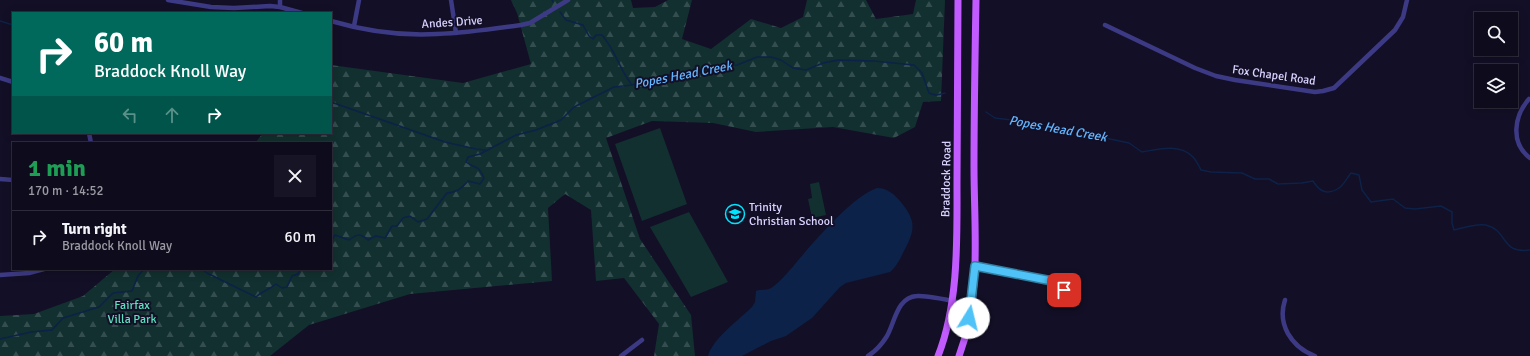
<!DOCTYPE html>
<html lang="en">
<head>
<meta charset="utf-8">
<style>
	:root { --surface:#0e0b1c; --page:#171425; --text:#f1f3f6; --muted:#9b9ba3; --line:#2e2b3b }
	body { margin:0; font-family:Signika,sans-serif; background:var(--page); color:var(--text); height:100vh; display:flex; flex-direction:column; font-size:15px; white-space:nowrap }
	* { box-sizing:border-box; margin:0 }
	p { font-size:13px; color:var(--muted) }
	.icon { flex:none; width:22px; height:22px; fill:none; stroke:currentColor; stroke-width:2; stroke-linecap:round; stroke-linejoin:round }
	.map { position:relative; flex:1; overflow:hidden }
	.side { position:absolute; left:12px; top:142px; width:320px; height:128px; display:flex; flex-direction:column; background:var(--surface); border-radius:0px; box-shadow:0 2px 10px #0003,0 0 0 1px var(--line) }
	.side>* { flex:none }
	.hud { position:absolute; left:12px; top:12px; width:320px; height:122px; border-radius:0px; box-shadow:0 2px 10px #0003,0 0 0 1px var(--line); background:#00695c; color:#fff; overflow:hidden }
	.fabs { position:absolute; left:1474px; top:12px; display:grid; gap:8px }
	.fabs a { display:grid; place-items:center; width:44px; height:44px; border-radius:0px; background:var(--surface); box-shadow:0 2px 10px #0003,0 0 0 1px var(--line); font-size:20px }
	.pin { position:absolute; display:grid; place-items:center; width:34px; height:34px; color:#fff; margin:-17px; border-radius:8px; box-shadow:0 2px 6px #0006 }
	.me { position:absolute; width:44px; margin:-22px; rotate:9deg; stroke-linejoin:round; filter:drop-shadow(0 0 3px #0008) }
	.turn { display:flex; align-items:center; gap:14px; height:84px; padding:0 16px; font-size:18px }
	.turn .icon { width:52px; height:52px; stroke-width:2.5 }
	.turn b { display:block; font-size:28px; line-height:34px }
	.lanes { display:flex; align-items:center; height:38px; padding:0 16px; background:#0003; justify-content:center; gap:20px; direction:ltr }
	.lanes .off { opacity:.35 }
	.round { display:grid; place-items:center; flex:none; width:42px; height:42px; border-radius:0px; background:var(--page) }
	.summary { display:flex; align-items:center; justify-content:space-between; height:68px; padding:0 16px }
	h1 { font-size:24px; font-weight:700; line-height:30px; color:#1e9e55 }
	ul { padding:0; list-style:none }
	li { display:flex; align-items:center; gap:12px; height:52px; padding:0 16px; border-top:1px solid var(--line) }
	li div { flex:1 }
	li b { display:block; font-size:15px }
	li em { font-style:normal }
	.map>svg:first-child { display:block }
</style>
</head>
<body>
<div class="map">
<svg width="1530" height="356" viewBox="0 0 1530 356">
	<defs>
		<pattern id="forest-firs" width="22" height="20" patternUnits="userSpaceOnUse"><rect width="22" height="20" fill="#12302f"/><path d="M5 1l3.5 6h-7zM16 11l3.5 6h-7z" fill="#344d4e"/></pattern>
	</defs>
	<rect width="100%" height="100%" fill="#130f26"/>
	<polygon fill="url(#forest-firs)" points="511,0 631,0 633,8 655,7 668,0 692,0 682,39 711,49 751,19 781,28 803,17 807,0 866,0 876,19 913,14 916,0 945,0 941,101 923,102 915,127 894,138 833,127 756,132 713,123 652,121 606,138 640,239 691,315 695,356 654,356 659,324 624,278 596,281 591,210 565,194 548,208 552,281 410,294 309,325 270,356 0,356 0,316 34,314 83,296 115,269 331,269 331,143 255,143 263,133 331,133 331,65 463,83 531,64 517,13"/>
	<g fill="#12302f">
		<polygon points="660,128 687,204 642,221 615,144"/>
		<polygon points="819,182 826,215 812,218 808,199 812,198 810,184"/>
		<polygon points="689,212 728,282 691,297 650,227"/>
	</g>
	<path fill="#0c2248" d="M877 188C887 188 894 194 900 201 917 221 915 230 904 251 900 259 897 266 890 272L846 283 840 287 812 318 786 336 771 341 742 356H708C713 338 739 320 752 307L755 302 756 291C761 289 767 291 771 288 777 285 790 270 795 264 812 244 852 196 877 188Z"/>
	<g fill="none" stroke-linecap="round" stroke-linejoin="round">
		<g stroke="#0c2248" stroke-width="1.5">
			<polyline points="552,0 553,2"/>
			<path d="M560 12 566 20 583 25 589 36 593 39 596 35H602C616 51 619 69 632 85"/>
			<polyline points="0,21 13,25"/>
			<polyline points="331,102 445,142 476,149 485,150"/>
			<path d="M986 112 995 118 1029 122 1044 129 1055 126 1093 132 1110 139 1129 143 1142 152C1158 149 1180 143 1193 157 1196 160 1199 166 1201 170L1211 172 1242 173 1255 179H1269L1278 184 1302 183 1313 181C1319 191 1327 196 1339 188 1343 186 1347 178 1351 173L1359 175 1362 190 1371 202 1393 199 1405 208 1415 209 1441 206 1452 212V223L1454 230C1463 228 1476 223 1486 225 1509 231 1500 254 1530 250"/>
			<path d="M331 241 335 235 349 240C357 234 360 233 368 240L376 236 385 238 392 226H397L403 218 410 216 418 222 427 219 447 193C457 192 461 189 468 181L480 184 484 178C478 164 475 169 466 162L468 157 480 154 516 135 536 130 561 120 574 107 614 87 632 85 659 77 704 69H719L737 65 757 57H771L781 60 793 68 806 70 823 63 838 60 874 61 914 65 922 73 929 93C935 96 939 95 945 93"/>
			<path d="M202 269 207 273 256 297C262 291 269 290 276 284L282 288 287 287 292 276 298 274 300 269"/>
			<polyline points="309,269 319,269"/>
			<polyline points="0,339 31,332 52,330 63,318 99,307 113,293 132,291 138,276 144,269"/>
		</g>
		<g stroke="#3d3a85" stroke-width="4.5">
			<polyline points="168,0 211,7 234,8 270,6 280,7 302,13"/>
			<polyline points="451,0 456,33"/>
			<polyline points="280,7 280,0"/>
			<path d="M331 21C365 31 401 36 437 34 465 33 493 29 521 25L530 23 568 0"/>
			<polyline points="1105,25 1195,68 1216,76 1235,80 1315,92 1323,91 1334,88 1395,30 1403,17 1407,0"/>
			<polyline points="354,26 359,0"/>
			<polyline points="0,78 13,82"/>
			<path d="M1529 99C1514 116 1510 143 1530 158"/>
			<polyline points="89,133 91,143"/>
			<polyline points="0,179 13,180"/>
			<polyline points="975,266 1052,281 1064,290"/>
			<polyline points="0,275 29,273 44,269"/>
			<path d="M1285 300C1277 324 1291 347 1315 356"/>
			<polyline points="621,356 642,340"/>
			<path d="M868 356C876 351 882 344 887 336 895 322 897 297 917 296 930 295 957 302 972 305"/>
		</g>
		<g stroke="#c25bff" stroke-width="7">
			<path d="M938 356C959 303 957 238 957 182 957 121 958 61 958 0"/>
			<path d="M959 356C982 296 974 230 974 167 974 111 975 56 976 0"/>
		</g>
	</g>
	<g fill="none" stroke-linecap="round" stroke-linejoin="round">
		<g stroke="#337fa1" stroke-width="10">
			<polyline id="route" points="969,318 975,266 1052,281 1064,290"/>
		</g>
		<use href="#route" stroke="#4fc3f7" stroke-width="7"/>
	</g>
	<defs>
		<g id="school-ring" transform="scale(1)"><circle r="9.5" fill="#130f26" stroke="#00e5ff" stroke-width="1.5"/><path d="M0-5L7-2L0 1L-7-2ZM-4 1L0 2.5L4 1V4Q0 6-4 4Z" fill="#00e5ff"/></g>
	</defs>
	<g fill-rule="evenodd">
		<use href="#school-ring" x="735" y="214"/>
	</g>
	<g text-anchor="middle" stroke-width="4" stroke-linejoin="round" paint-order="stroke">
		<g font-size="12" fill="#d9d4ff" stroke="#130f26">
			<text transform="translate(452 22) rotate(-4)" y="4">Andes Drive</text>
			<text transform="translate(1274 75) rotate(8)" y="4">Fox Chapel Road</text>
			<text transform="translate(946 179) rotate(-89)" y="4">Braddock Road</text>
		</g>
		<g font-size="12" fill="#d9d4ff" stroke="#130f26" text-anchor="start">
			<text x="749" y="211">Trinity<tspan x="749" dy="14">Christian School</tspan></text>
		</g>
		<g font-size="12" fill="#5fe0c0" stroke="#130f26">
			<text x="132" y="309">Fairfax<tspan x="132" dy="14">Villa Park</tspan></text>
		</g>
		<g font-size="13" font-style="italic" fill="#62b6ff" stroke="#130f26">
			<text transform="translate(683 74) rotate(-11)" y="5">Popes Head Creek</text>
			<text transform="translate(1058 128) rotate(10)" y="5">Popes Head Creek</text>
		</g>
	</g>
</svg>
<div class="fabs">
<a><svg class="icon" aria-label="search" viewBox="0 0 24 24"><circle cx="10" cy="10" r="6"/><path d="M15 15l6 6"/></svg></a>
<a><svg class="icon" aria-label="layers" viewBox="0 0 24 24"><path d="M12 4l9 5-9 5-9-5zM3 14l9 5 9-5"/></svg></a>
</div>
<div class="pin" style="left:1064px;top:290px;background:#d93025"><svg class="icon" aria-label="arrive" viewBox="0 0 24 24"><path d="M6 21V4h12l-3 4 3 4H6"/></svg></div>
<svg class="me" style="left:969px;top:318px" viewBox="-20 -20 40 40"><circle r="19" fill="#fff"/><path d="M0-13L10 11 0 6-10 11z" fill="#4fc3f7"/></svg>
<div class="hud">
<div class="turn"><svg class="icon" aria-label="right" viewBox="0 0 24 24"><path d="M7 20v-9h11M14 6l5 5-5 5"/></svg><div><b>60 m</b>Braddock Knoll Way</div></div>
<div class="lanes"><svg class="icon off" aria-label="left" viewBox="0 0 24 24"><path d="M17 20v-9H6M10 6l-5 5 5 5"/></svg><svg class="icon off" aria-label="ahead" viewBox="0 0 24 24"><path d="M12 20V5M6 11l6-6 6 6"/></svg><svg class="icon" aria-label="right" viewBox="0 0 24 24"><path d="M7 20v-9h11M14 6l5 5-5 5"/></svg></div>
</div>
<section class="side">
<div class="summary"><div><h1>1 min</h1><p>170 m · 14:52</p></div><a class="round"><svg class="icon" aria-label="close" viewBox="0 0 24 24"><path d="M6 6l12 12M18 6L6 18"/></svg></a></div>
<ul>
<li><svg class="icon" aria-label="right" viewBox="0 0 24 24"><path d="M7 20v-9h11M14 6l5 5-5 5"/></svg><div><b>Turn right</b><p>Braddock Knoll Way</p></div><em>60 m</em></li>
</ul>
</section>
</div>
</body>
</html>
